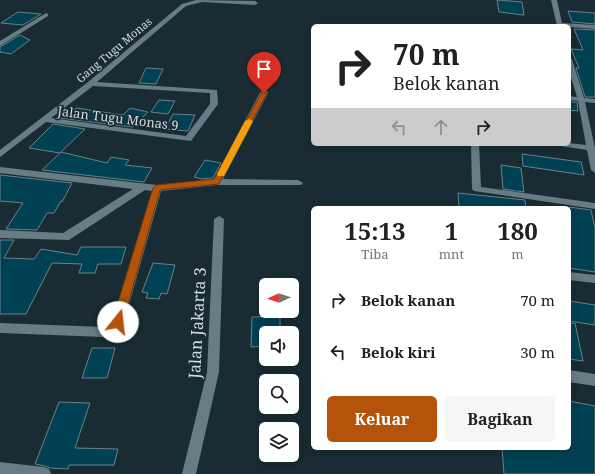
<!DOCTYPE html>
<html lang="id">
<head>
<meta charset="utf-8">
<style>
	:root { --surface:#fff; --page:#f6f6f6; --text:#202124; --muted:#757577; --accent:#b45309 }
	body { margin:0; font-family:"Noto Serif",serif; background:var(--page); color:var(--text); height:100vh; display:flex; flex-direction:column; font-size:15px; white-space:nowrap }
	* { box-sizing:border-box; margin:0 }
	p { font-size:13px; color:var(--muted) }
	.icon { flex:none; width:22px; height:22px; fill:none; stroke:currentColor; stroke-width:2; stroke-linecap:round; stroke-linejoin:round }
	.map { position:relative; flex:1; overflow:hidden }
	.panel { position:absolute; left:311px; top:206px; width:260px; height:244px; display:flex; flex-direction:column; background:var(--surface); border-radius:6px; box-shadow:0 2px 10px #0003 }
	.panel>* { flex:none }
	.top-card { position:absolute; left:311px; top:24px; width:260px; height:122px; border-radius:6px; box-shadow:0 2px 10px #0003; background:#fff; color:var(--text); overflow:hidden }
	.needle { width:26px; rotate:266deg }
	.fabs { position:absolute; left:259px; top:278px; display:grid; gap:8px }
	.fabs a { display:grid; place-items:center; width:40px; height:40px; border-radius:6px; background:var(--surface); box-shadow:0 2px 10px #0003; font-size:20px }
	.pin { position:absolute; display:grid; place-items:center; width:34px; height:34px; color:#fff; margin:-41px -17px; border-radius:50% 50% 50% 0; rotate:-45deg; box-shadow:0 0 4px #0007 }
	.pin .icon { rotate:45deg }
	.me { position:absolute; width:44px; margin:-22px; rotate:16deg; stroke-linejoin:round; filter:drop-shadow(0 0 3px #0008) }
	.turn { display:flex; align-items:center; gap:14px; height:84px; padding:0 16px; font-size:18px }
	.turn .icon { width:52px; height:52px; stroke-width:2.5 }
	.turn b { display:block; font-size:28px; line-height:34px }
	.lanes { display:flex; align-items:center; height:38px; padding:0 16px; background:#0003; justify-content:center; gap:20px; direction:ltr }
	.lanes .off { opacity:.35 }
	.eta { display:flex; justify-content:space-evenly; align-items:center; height:68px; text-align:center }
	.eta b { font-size:24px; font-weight:700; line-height:28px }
	.action { display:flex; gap:8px; margin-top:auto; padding:8px 16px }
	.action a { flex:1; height:46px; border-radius:6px; background:var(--accent); color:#fff; font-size:16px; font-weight:700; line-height:46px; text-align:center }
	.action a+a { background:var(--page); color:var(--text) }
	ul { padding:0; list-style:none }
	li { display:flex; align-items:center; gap:12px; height:52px; padding:0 16px }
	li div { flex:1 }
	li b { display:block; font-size:15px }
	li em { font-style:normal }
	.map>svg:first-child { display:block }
</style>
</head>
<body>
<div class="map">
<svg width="595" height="474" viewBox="0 0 595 474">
	<rect width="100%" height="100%" fill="#192c33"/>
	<g fill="#004153" stroke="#6c8189">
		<polygon points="497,0 522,2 524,15 499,12"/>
		<polygon points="568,11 595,13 595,24 572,22"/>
		<polygon points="18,12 41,14 23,25 1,23"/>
		<polygon points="574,29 595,30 595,97 585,97 576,68 579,68 571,49 583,50"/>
		<polygon points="20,35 30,40 11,54 0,52 0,47"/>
		<polygon points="146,68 163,69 156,84 139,83"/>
		<polygon points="159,100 175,101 168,114 151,112"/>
		<polygon points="569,102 577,102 578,111 569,110"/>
		<polygon points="76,108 123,115 130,108 148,112 133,127 60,118 62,116 67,117"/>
		<polygon points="173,114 195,115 188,131 165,129"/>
		<polygon points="53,124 85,129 60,153 29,148"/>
		<polygon points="61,152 107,163 111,157 129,160 125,165 152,168 144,182 42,170"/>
		<polygon points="522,154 581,162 584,175 523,166"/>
		<polygon points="205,160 221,163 213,178 202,179 194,177"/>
		<polygon points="501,165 521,168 524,192 503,189"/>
		<polygon points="0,175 72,183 62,202 61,201 54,213 47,213 37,230 6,229 23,203 0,201"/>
		<polygon points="458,193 525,200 526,208 459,208"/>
		<polygon points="569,207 591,210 595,228 595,272 569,268"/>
		<polygon points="0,240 14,240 4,258 34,259 41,249 77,255 81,247 126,247 121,264 98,264 95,273 79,273 82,264 52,263 26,314 0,314"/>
		<polygon points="153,263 175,265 167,294 161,293 159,299 146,298 148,293 142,292"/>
		<polygon points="569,301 595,305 595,325 569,321"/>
		<polygon points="280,316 280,333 266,333 266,346 251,347 252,317"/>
		<polygon points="575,323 583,361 569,359 569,324"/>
		<polygon points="92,348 115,348 107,378 82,378"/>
		<polygon points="569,401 595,406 595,474 504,474 502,448 569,448"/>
		<polygon points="59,402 90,403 75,448 118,449 114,465 69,465 68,469 50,468 45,466 35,464"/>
	</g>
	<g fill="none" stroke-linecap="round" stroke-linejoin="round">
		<g fill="#677c84" fill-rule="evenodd">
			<path d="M196 0 255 1 258 3 255 5 202 2 186 6 97 82 217 90 218 104 191 141 46 122 0 157V150L88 82 182 4ZM93 86 209 93H210V104L186 136 51 118Z"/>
			<polygon points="551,0 557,0 562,23 595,25 595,29 557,26"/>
			<polygon points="46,13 48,14 48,16 0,46 0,41"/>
			<polygon points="569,57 572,59 584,98 595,99 595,103 585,102 595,148 595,173 591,170 587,150 561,146 557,144 569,144 569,143 586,145 578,101 569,100 569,96 577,97 569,71"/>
			<polygon points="261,91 267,91 268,93 223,179 298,180 303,183 301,185 217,185 161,191 124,322 118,331 104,337 0,333 0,323 104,327 110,325 113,320 152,191 145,190 69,240 0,238 0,230 63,233 133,189 0,173 0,167 157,185 214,179"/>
			<polygon points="471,144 479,144 481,187 595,203 595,209 474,191 472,189"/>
			<polygon points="219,216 224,219 219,372 196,474 182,474 207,372 214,219"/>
			<polygon points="569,272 595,275 595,283 569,280"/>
			<polygon points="569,370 595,374 595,386 569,382"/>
			<polygon points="0,462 44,467 49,469 51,474 0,474"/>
		</g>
	</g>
	<polygon fill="#b45309" stroke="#753606" points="262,92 267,93 219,184 160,190 123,322 121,325 118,326 114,325 112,322 153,188 157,185 214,179"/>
	<polygon fill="#f59e0b" points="249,119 253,121 225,174 224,176 218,176 217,174 245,121"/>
	<g text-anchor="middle" stroke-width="3.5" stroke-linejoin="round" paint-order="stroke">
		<g font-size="11" fill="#d1dde1" stroke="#192c33">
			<text transform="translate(114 50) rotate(-40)" y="4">Gang Tugu Monas</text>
		</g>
		<g font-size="13" fill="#d1dde1" stroke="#192c33">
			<text transform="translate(118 118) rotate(7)" y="5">Jalan Tugu Monas 9</text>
		</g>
		<g font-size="16" fill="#d1dde1" stroke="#192c33">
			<text transform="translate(197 323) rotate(-87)" y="6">Jalan Jakarta 3</text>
		</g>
	</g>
</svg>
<div class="fabs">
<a><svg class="needle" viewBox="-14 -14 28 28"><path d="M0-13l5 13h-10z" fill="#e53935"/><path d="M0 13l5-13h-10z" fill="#757577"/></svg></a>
<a><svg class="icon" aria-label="sound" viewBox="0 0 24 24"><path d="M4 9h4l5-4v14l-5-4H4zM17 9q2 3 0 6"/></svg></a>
<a><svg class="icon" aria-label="search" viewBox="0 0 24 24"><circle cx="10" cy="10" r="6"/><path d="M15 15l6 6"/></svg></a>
<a><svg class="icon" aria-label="layers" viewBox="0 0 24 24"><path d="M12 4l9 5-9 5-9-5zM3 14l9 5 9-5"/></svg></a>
</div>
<div class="pin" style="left:264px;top:93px;background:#d93025"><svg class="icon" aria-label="arrive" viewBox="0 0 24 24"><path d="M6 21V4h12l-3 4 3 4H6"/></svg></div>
<svg class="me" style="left:118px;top:322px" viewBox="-20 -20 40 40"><circle r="19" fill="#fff"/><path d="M0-13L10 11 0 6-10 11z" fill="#b45309"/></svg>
<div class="top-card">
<div class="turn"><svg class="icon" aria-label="right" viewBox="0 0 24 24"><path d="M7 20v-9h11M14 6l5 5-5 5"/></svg><div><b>70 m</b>Belok kanan</div></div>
<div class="lanes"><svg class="icon off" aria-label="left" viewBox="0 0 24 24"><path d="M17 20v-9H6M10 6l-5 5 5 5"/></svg><svg class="icon off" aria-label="ahead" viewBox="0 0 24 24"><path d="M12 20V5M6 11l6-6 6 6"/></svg><svg class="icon" aria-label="right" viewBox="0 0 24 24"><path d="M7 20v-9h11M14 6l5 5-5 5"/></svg></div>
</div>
<section class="panel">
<div class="eta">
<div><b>15:13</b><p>Tiba</p></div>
<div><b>1</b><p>mnt</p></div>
<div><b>180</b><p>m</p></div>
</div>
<ul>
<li><svg class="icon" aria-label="right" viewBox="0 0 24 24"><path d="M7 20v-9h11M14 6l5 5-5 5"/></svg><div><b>Belok kanan</b></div><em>70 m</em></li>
<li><svg class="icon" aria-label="left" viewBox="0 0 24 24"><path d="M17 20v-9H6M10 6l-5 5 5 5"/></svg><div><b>Belok kiri</b></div><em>30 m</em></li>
</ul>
<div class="action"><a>Keluar</a><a>Bagikan</a></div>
</section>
</div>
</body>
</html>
